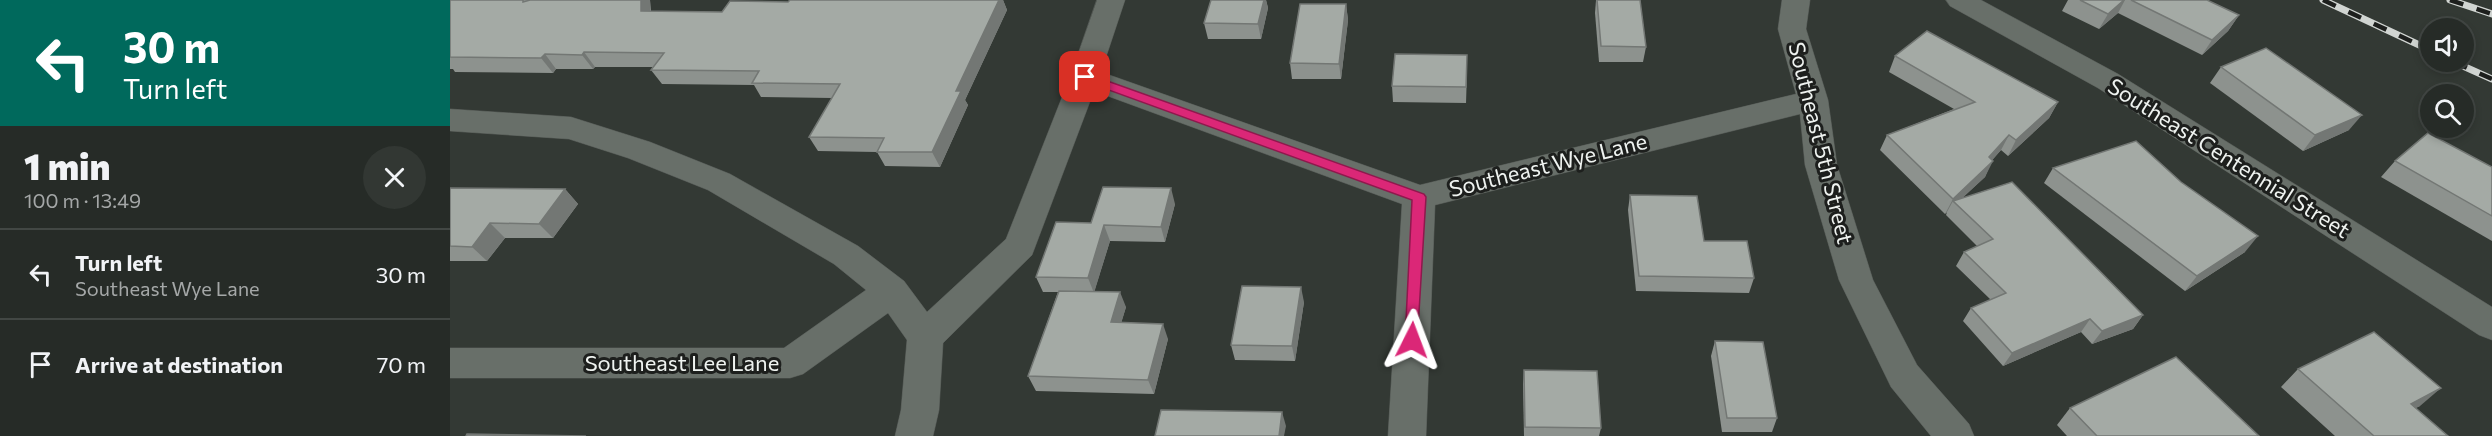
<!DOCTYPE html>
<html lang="en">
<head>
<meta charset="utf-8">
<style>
	:root { --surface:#262b27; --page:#323733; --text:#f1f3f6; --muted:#a4a7a7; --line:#424744 }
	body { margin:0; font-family:Commissioner,sans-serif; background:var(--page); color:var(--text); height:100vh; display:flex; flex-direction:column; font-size:22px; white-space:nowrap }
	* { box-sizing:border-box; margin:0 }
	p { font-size:20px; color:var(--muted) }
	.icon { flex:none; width:33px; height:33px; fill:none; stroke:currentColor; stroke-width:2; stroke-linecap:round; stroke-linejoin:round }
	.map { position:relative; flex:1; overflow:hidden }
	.details { display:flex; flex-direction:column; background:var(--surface); width:450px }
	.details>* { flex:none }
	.guide { background:#00695c; color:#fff; overflow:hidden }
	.fabs { position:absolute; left:1970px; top:18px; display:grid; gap:12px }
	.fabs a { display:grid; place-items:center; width:54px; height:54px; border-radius:50%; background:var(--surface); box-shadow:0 3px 9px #0003,0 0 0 2px var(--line); font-size:30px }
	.pin { position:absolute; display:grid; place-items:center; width:51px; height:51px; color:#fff; margin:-26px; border-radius:12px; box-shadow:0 3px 9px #0006 }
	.me { position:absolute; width:66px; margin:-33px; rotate:3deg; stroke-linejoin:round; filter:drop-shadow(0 0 4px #0008) }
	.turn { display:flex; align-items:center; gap:21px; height:126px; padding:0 24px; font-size:27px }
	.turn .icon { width:78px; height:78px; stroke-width:2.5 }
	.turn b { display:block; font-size:42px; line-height:51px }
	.round { display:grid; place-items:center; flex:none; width:63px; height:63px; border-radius:32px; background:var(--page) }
	.head { display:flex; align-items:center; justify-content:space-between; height:102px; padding:0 24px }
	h1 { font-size:36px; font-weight:800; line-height:45px }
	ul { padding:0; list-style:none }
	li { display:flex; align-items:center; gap:18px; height:90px; padding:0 24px; border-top:2px solid var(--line) }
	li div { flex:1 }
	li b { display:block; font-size:22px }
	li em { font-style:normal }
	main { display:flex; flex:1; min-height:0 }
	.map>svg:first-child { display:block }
</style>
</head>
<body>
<main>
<section class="details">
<div class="guide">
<div class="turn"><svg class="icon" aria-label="left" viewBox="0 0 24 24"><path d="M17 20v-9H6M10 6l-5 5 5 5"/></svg><div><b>30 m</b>Turn left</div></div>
</div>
<div class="head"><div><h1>1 min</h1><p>100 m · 13:49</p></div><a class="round"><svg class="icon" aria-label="close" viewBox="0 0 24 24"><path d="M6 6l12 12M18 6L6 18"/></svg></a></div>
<ul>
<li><svg class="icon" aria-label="left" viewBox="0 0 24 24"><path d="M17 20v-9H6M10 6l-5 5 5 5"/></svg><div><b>Turn left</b><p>Southeast Wye Lane</p></div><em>30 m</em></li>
<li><svg class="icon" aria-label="arrive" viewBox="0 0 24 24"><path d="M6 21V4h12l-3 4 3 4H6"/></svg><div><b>Arrive at destination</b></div><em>70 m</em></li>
</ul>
</section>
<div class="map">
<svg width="2042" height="436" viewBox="0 0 2042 436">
	<rect width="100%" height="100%" fill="#333934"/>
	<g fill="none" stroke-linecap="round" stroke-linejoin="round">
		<g stroke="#525753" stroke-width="1">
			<g id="minor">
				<polygon points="647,0 675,0 651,72 970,185 1346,94 1328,29 1332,0 1360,0 1356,29 1378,100 1387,165 1423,280 1467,365 1519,424 1524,436 1481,436 1441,387 1389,280 1355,165 1350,114 985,205 976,436 938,436 952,204 644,91 582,255 493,343 489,410 483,436 445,436 451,410 457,340 438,313 353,374 340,378 0,378 0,348 334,348 416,290 384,264 258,190 178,158 119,139 0,131 0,109 121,117 200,142 280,174 408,246 454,281 477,312 556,239 620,77"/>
				<polygon points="1496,0 1531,0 1668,74 2042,307 2042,340 2029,335 1648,88 1500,6"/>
			</g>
		</g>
		<use href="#minor" fill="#686f69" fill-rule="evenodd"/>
		<g stroke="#d1d5d2" stroke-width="7">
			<g id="rail">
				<polyline points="1873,0 1980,50"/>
				<polyline points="2000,0 2042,14"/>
				<polyline points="2004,62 2042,79"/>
			</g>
		</g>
		<use href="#rail" stroke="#1d1f1d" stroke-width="4.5" stroke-dasharray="14" stroke-linecap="butt"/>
	</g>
	<g fill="#8d928e">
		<polygon points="0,0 200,0 201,11 272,12 338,2 340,0 553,0 557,10 515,100 518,105 490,167 435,166 427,152 368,151 359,137 382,98 311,97 304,85 212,84 201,70 203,67 145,67 143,69 106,69 103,73 5,72 3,69 0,69"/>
		<polygon points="761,0 816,0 818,8 811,39 758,39 754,23"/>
		<polygon points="1146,0 1190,0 1196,47 1193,62 1149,62 1145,13"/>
		<polygon points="1618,0 1757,0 1789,15 1778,31 1752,55 1668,13 1649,29 1612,11"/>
		<polygon points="896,4 898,20 891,79 842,79 840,63"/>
		<polygon points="1445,56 1608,102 1599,118 1558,156 1551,150 1542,160 1535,177 1513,197 1693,315 1683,329 1642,344 1631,332 1553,366 1513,321 1521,308 1541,300 1506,266 1514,252 1527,246 1496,215 1497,212 1495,214 1430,150 1437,135 1504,109 1439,72"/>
		<polygon points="1771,67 1899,130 1853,151 1760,83"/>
		<polygon points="1017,71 1016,103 943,102 942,86"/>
		<polygon points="1945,161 2042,167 2042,241 1931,177"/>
		<polygon points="1603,168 1795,252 1735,291 1594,183"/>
		<polygon points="0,188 115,189 128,204 103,238 55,238 37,261 0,261"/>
		<polygon points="1180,195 1254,241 1304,278 1299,293 1186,291 1178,210"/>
		<polygon points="725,204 715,242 660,241 644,292 676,307 671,323 718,339 704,394 586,391 578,376 608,292 593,292 586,277 641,223"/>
		<polygon points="854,302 845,361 785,360 781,345"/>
		<polygon points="1265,341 1327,418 1322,432 1272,432 1261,356"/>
		<polygon points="1848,369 1970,406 1965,408 1998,436 1885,436 1831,387"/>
		<polygon points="1074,370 1151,428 1149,436 1074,436 1073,384"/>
		<polygon points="1620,408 1809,436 1617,436 1607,425"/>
	</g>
	<g fill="#737774">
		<polygon points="191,0 200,0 201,25 191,11"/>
		<polygon points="549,0 553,0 557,10 515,100 518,105 490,167 482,152 506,91"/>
		<polygon points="814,0 816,0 818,8 811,39 808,24"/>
		<polygon points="1674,0 1675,0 1668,13 1649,29 1658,14"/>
		<polygon points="896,4 898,20 891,79 889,64"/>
		<polygon points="1789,15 1778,31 1752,55 1762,40"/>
		<polygon points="134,52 145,67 143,69 132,55"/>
		<polygon points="95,54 106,69 103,73 91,58"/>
		<polygon points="1608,102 1599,118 1558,156 1566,140"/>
		<polygon points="1912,115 1899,130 1853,151 1865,135"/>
		<polygon points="1559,135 1551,150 1533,171 1543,161 1535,177 1506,204 1503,201 1497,212 1495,214 1503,199"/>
		<polygon points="721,188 725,204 715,242 711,227"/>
		<polygon points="115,189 128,204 103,238 89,224"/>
		<polygon points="40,223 55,238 37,261 22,247"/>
		<polygon points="654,225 660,241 644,293 638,278"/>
		<polygon points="1808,236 1795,252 1735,291 1747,276"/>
		<polygon points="851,287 854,302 845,361 842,346"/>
		<polygon points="670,292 676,307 667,337 661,322"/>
		<polygon points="1693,315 1683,329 1642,344 1652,331"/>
		<polygon points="1640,319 1631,332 1553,366 1562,353"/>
		<polygon points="713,324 718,339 704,394 698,380"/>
		<polygon points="1991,388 1970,406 1940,422 1961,404"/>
		<polygon points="832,412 836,426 834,436 829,436"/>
	</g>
	<g fill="#a4aaa5" stroke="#737774" stroke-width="1.5">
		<polygon points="0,0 73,0 73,2 80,0 191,0 191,11 272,12 280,1 338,2 340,0 549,0 506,91 511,91 482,152 427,152 434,138 359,137 390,84 302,83 309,71 201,70 214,53 134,52 132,55 95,54 91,58 0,57"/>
		<polygon points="761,0 814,0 808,24 754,23"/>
		<polygon points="1147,0 1190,0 1196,47 1151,46"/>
		<polygon points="1630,0 1674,0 1658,14"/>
		<polygon points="1681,0 1757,0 1789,15 1762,40"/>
		<polygon points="850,4 896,4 889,64 840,63"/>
		<polygon points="1477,31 1608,102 1566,140 1559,135 1539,157 1543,161 1503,199 1437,135 1525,102 1445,56"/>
		<polygon points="1816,48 1912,115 1865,135 1771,67"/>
		<polygon points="945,54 1017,55 1016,87 942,86"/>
		<polygon points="1978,133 2042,167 2042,216 1945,161"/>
		<polygon points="1686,141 1731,182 1808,236 1747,276 1603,168"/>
		<polygon points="1562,182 1693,315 1652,331 1640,319 1562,353 1521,308 1556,293 1514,252 1543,239 1503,201"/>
		<polygon points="653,187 721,188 711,227 654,225 638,278 586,277 606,222 641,223"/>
		<polygon points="0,188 115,189 89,224 40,223 22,247 0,246"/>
		<polygon points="1180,195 1247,196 1254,241 1297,241 1304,278 1189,276"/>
		<polygon points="792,286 851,287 842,346 781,345"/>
		<polygon points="609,291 670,292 661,322 713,324 698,380 578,376"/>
		<polygon points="1924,332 1991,388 1961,404 1998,436 1924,436 1848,369"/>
		<polygon points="1265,341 1313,342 1327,418 1277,418"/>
		<polygon points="1726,357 1809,436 1647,436 1620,408"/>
		<polygon points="1074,370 1147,371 1151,428 1075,427"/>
		<polygon points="711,410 832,412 829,436 705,436"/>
		<polygon points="17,434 136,436 16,436"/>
	</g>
	<polygon fill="#db2777" stroke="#8e194d" stroke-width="1.5" points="635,73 974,194 976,197 967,345 962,347 955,340 962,200 631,80 629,77"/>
	<g text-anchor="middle" stroke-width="6" stroke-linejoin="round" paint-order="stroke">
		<g font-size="22" fill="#eff3f0" stroke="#1d1f1d">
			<text transform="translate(1371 143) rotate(76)" y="8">Southeast 5th Street</text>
			<text transform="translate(1779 158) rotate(32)" y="8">Southeast Centennial Street</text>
			<text transform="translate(1098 165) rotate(-14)" y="8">Southeast Wye Lane</text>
			<text x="232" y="371">Southeast Lee Lane</text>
		</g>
	</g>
</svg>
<div class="fabs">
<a><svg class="icon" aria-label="sound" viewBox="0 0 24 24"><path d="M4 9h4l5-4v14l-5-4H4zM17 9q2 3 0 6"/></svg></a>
<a><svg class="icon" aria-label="search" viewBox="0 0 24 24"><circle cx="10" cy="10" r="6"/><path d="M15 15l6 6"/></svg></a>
</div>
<div class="pin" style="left:635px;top:77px;background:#d93025"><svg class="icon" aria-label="arrive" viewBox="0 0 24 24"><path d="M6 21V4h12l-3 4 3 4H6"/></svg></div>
<svg class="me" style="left:962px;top:340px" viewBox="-20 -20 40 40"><path d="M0-17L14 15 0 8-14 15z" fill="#db2777" stroke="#fff" stroke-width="4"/></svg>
</div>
</main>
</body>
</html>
